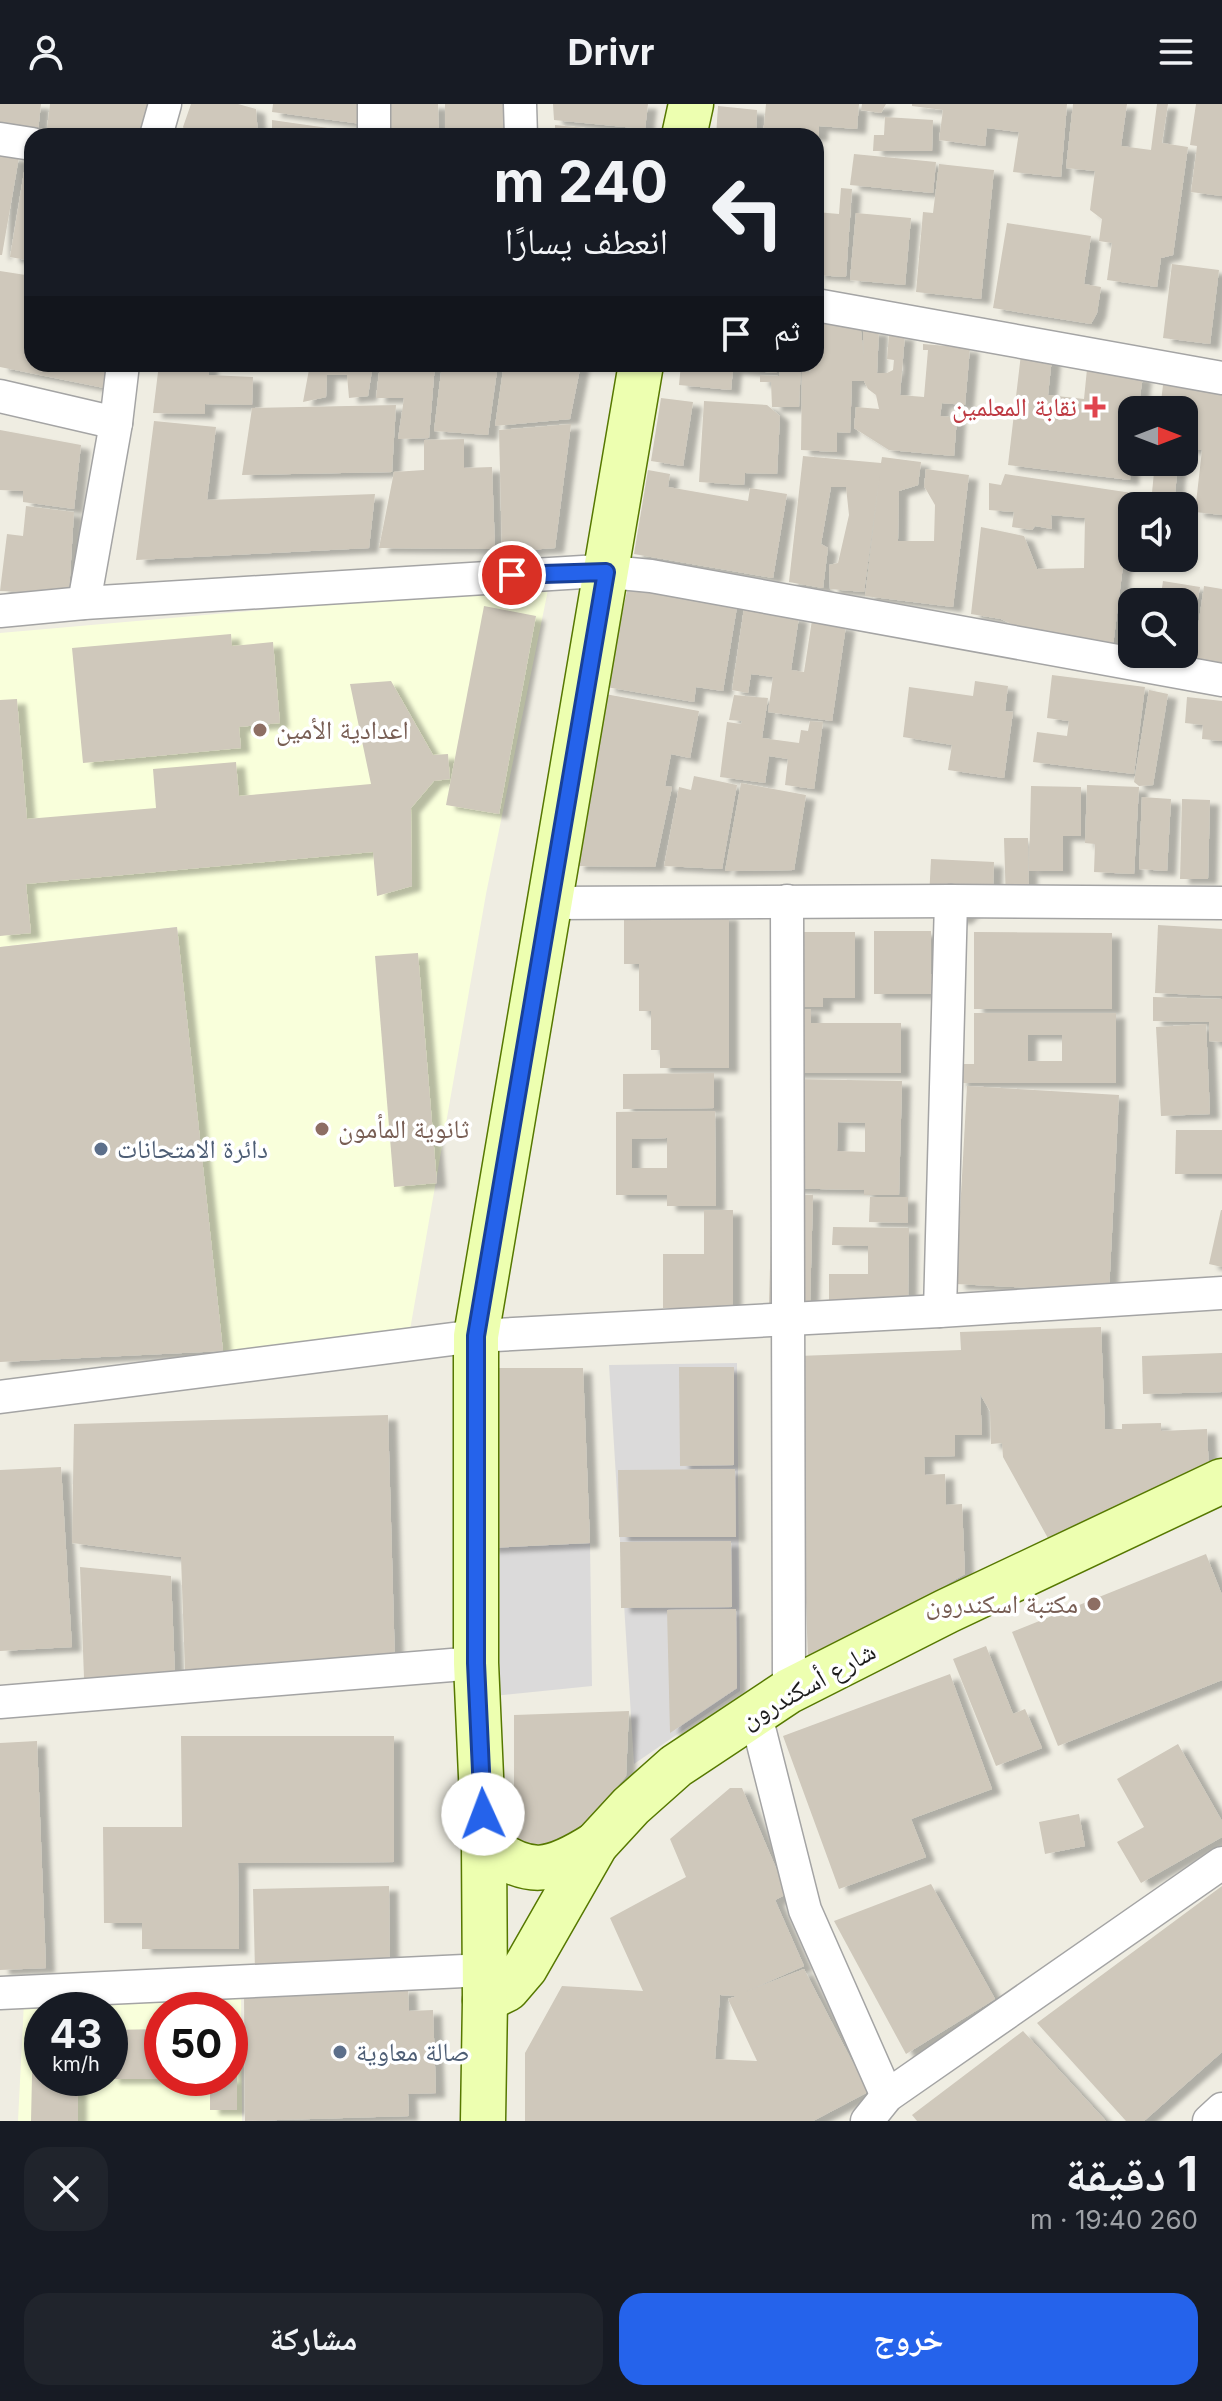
<!DOCTYPE html>
<html lang="ar">
<head>
<meta charset="utf-8">
<style>
	:root { --surface:#171b24; --page:#20242c; --text:#f1f3f6; --muted:#9ea1a6; --accent:#2563eb }
	body { margin:0; font-family:Inter,"Noto Naskh Arabic",sans-serif; background:var(--page); color:var(--text); direction:rtl; height:100vh; display:flex; flex-direction:column; font-size:30px; white-space:nowrap }
	* { box-sizing:border-box; margin:0 }
	p { font-size:26px; color:var(--muted) }
	.icon { flex:none; width:44px; height:44px; fill:none; stroke:currentColor; stroke-width:2; stroke-linecap:round; stroke-linejoin:round }
	.map { position:relative; height:2017px; overflow:hidden; direction:ltr }
	.sheet { display:flex; flex-direction:column; background:var(--surface); flex:1 }
	.sheet>* { flex:none }
	.top-card { position:absolute; left:24px; top:24px; width:800px; height:244px; border-radius:24px; box-shadow:0 2px 6px #0004; direction:rtl; background:#171b24; color:var(--text); overflow:hidden }
	.needle { width:52px; rotate:90deg }
	.tools { position:absolute; left:1118px; top:292px; display:grid; gap:16px }
	.tools a { display:grid; place-items:center; width:80px; height:80px; border-radius:16px; background:var(--surface); box-shadow:0 2px 6px #0004; font-size:40px }
	.speed { position:absolute; left:24px; top:1888px; display:flex; gap:16px; font-size:40px; font-weight:700; text-align:center }
	.speed>* { display:grid; place-content:center; width:104px; height:104px; border-radius:50%; background:var(--surface); box-shadow:0 2px 6px #0004; line-height:1 }
	.speed small { font-size:20px; font-weight:400 }
	.speed .limit { border:12px solid #d22; background:#fff; color:#111 }
	.pin { position:absolute; display:grid; place-items:center; width:68px; height:68px; color:#fff; margin:-34px; border:4px solid #fff; border-radius:50%; box-shadow:0 2px 8px #0007 }
	.me { position:absolute; width:88px; margin:-44px; rotate:358deg; stroke-linejoin:round; filter:drop-shadow(0 0 6px #0008) }
	.turn { display:flex; align-items:center; gap:28px; height:168px; padding:0 24px; font-size:36px }
	.turn .icon { width:104px; height:104px; stroke-width:2.5 }
	.turn b { display:block; font-size:56px; line-height:68px }
	.then { display:flex; align-items:center; height:76px; padding:0 24px; background:#0003; gap:16px; font-size:30px }
	.round { display:grid; place-items:center; flex:none; width:84px; height:84px; border-radius:24px; background:var(--page) }
	.headline { display:flex; align-items:center; justify-content:space-between; height:136px; padding:0 24px }
	h1 { font-size:48px; font-weight:700; line-height:60px }
	.cta { display:flex; gap:16px; margin-top:auto; padding:16px 24px }
	.cta a { flex:1; height:92px; border-radius:24px; background:var(--accent); color:#fff; font-size:32px; font-weight:700; line-height:92px; text-align:center }
	.cta a+a { background:var(--page); color:var(--text) }
	header { display:flex; justify-content:space-between; align-items:center; height:104px; padding:0 24px; background:var(--surface); font-size:36px; font-weight:700 }
	.map>svg:first-child { display:block }
</style>
</head>
<body>
<header><svg class="icon" aria-label="menu" viewBox="0 0 24 24"><path d="M4 6h16M4 12h16M4 18h16"/></svg>Drivr<svg class="icon" aria-label="person" viewBox="0 0 24 24"><circle cx="12" cy="8" r="4"/><path d="M4 21q1-7 8-7t8 7"/></svg></header>
<div class="map">
<svg width="1222" height="2017" viewBox="0 0 1222 2017">
	<defs>
		<filter id="shadow"><feDropShadow dx="9" dy="5" stdDeviation="2" flood-color="#0004"/></filter>
	</defs>
	<rect width="100%" height="100%" fill="#efede2"/>
	<g fill="#dbdada">
		<polygon points="737,1259 740,1587 634,1660 609,1261"/>
		<polygon points="590,1439 592,1582 494,1592 488,1444"/>
	</g>
	<g fill="#f9ffdb" fill-rule="evenodd">
		<polygon points="549,481 486,790 410,1226 383,1234 223,1247 177,823 0,843 0,529"/>
		<path d="M241 1888 242 2017H18L24 1898ZM42 1906H110V1974H42ZM162 1906H230V1974H162Z"/>
	</g>
	<g fill="#cfc8bb" fill-rule="evenodd" filter="url(#shadow)">
		<polygon points="0,0 41,0 38,27 0,22"/>
		<polygon points="50,0 152,0 147,32 46,32"/>
		<polygon points="191,0 238,0 256,5 258,32 188,32 183,23"/>
		<polygon points="273,0 360,0 362,20 272,8"/>
		<polygon points="384,0 438,0 439,32 385,32"/>
		<polygon points="445,0 511,0 512,32 445,32"/>
		<polygon points="553,0 648,0 645,25 554,16"/>
		<polygon points="766,0 859,0 857,25 819,22 819,32 763,32"/>
		<polygon points="862,0 886,0 881,9 861,6"/>
		<polygon points="912,0 1067,0 1061,73 1013,68 1019,28 987,24 985,42 939,36 943,6 912,2"/>
		<polygon points="1073,0 1127,0 1121,42 1151,46 1157,0 1168,0 1162,39 1188,43 1173,151 1161,154 1157,183 1107,176 1112,139 1099,137 1102,115 1090,106 1095,67 1066,64"/>
		<polygon points="1196,0 1222,0 1222,92 1191,88 1197,42 1190,41"/>
		<polygon points="718,2 757,6 756,32 716,32"/>
		<polygon points="885,13 933,16 932,47 873,47 874,31 884,31"/>
		<polygon points="272,16 363,29 363,32 272,32"/>
		<polygon points="555,21 643,30 643,32 555,32"/>
		<polygon points="854,50 936,58 933,89 850,81"/>
		<polygon points="0,51 19,53 2,151 0,151"/>
		<polygon points="26,56 32,57 32,157 10,153"/>
		<polygon points="939,60 994,66 981,195 916,188 923,108 933,109"/>
		<polygon points="841,84 852,85 846,173 816,171 816,108 839,110"/>
		<polygon points="856,109 911,114 905,181 850,176"/>
		<polygon points="1007,119 1091,132 1084,180 1101,183 1097,209 1091,220 993,204"/>
		<polygon points="1172,160 1219,166 1210,240 1163,234"/>
		<polygon points="0,167 32,172 32,260 106,260 104,284 0,263"/>
		<polygon points="816,214 860,219 864,252 863,226 879,226 877,269 887,269 893,266 894,256 887,255 889,230 905,231 900,291 924,293 928,246 923,246 923,240 970,244 965,301 942,299 940,312 957,314 954,352 889,346 854,324 856,303 879,305 876,291 868,285 864,277 852,277 850,329 837,328 837,348 801,346 802,268 810,268 811,260 816,260"/>
		<polygon points="1021,250 1052,254 1048,291 1084,295 1087,265 1143,272 1138,306 1132,306 1130,376 1008,361"/>
		<polygon points="159,260 209,260 209,271 253,273 252,301 205,300 205,310 153,309"/>
		<polygon points="310,260 373,260 368,292 349,294 347,271 327,271 326,293 303,298"/>
		<polygon points="380,260 435,260 429,334 398,335 404,294 376,294"/>
		<polygon points="442,260 498,260 488,331 434,327"/>
		<polygon points="504,260 581,260 570,315 495,322"/>
		<polygon points="681,260 777,260 776,269 733,265 731,286 679,281"/>
		<polygon points="784,260 801,260 799,303 772,303 771,278 760,278 760,271 779,272 780,265"/>
		<polygon points="1163,281 1222,287 1222,411 1195,408 1202,346 1184,344 1184,306 1160,306"/>
		<polygon points="661,294 693,298 683,362 651,357"/>
		<polygon points="704,297 767,301 780,312 777,370 745,369 744,381 699,378"/>
		<polygon points="396,301 392,368 242,371 252,304"/>
		<polygon points="154,317 216,323 207,396 375,390 369,444 136,456"/>
		<polygon points="571,320 555,444 502,448 499,326"/>
		<polygon points="0,326 81,341 74,405 23,398 23,387 0,386"/>
		<polygon points="464,335 464,364 492,363 495,445 379,444 394,368 424,366 424,336"/>
		<polygon points="803,352 881,359 882,353 921,358 918,381 899,387 898,437 934,437 935,401 924,382 926,365 969,371 953,503 865,492 880,369 864,488 830,485 829,461 838,459 849,411 846,383 831,383 821,440 828,444 823,484 789,478"/>
		<polygon points="1155,358 1178,358 1174,401 1151,399"/>
		<polygon points="648,366 670,370 668,383 748,397 750,384 787,390 773,474 634,450"/>
		<polygon points="1005,370 1132,389 1113,542 1052,538 1001,515 971,510 981,423 1024,432 1037,465 1084,464 1085,414 1051,411 1052,425 1035,422 1032,426 1012,423 1014,408 989,406 989,379 1001,381"/>
		<polygon points="26,402 74,408 69,489 0,487 7,430 23,432"/>
		<polygon points="1163,477 1200,483 1187,560 1144,550 1184,550 1184,498 1141,498 1143,487 1161,491"/>
		<polygon points="629,478 738,497 723,587 696,583 694,598 606,583"/>
		<polygon points="1204,482 1222,485 1222,568 1192,564"/>
		<polygon points="484,502 536,512 499,710 446,701"/>
		<polygon points="744,504 799,513 791,566 804,568 812,516 846,522 832,617 768,608 773,573 751,570 748,589 732,586"/>
		<polygon points="231,530 232,542 273,538 280,619 239,623 241,644 83,659 72,544"/>
		<polygon points="1052,571 1145,583 1134,670 1033,658 1037,628 1067,632 1069,617 1047,614"/>
		<polygon points="391,577 433,651 448,650 450,675 434,677 411,704 412,782 377,792 373,748 26,780 31,829 0,832 0,596 17,595 27,715 156,704 153,665 236,658 239,692 371,680 350,580"/>
		<polygon points="975,577 1008,582 1005,607 1013,608 1004,674 948,666 952,641 903,633 909,583 973,592"/>
		<polygon points="1149,586 1168,590 1153,681 1139,682 1134,678"/>
		<polygon points="605,590 699,607 690,654 671,650 665,682 672,683 655,763 575,762"/>
		<polygon points="734,591 768,594 762,634 799,639 801,626 808,627 810,617 823,618 814,685 785,681 788,655 769,652 765,679 720,673 727,618 741,620 742,617 729,616"/>
		<polygon points="1187,593 1222,597 1222,637 1202,635 1203,621 1185,619"/>
		<polygon points="694,672 737,681 722,765 664,762 679,683 691,686"/>
		<polygon points="741,679 806,691 794,766 725,767"/>
		<polygon points="1087,681 1139,683 1134,770 1094,768 1095,740 1085,739"/>
		<polygon points="1031,682 1081,683 1081,732 1063,732 1063,767 1029,767"/>
		<polygon points="1142,693 1171,695 1167,767 1139,765"/>
		<polygon points="1182,695 1210,696 1208,775 1180,775"/>
		<polygon points="1004,734 1028,734 1029,799 1006,800"/>
		<polygon points="931,755 994,758 993,785 963,815 928,814"/>
		<polygon points="624,811 729,811 729,964 660,964 660,946 651,946 651,907 639,907 639,860 624,860"/>
		<polygon points="1158,821 1222,825 1222,892 1155,889"/>
		<polygon points="177,823 223,1247 0,1258 0,843"/>
		<polygon points="874,827 931,827 931,870 935,870 935,890 874,890"/>
		<polygon points="792,828 855,828 855,894 823,894 823,903 788,903"/>
		<polygon points="974,828 1112,829 1112,905 974,905"/>
		<polygon points="418,849 437,1079 394,1083 375,852"/>
		<polygon points="1153,893 1222,895 1222,938 1209,937 1209,918 1153,917"/>
		<polygon points="788,905 811,905 811,919 901,919 901,969 788,969"/>
		<path d="M974 909H1116V979H958V960H974ZM1028 931H1062V957H1028Z"/>
		<polygon points="1206,920 1210,1010 1161,1012 1156,923"/>
		<polygon points="714,969 714,1004 623,1005 623,970"/>
		<path d="M793 975 902 977 899 1091H864V1086L775 1084ZM838 1018 865 1019V1048L837 1047Z"/>
		<polygon points="967,982 1119,991 1109,1188 956,1180"/>
		<path d="M666 1007H715L716 1102H667V1091H616V1008ZM667 1034V1064H632V1035Z"/>
		<polygon points="1176,1026 1222,1026 1222,1070 1175,1070"/>
		<polygon points="772,1090 813,1091 810,1201 769,1200"/>
		<polygon points="870,1093 908,1093 908,1119 869,1118"/>
		<polygon points="704,1106 733,1106 733,1205 663,1204 663,1150 704,1150"/>
		<polygon points="1221,1106 1222,1106 1222,1163 1209,1160"/>
		<polygon points="833,1123 909,1124 908,1201 829,1200 829,1170 868,1170 868,1142 832,1141"/>
		<polygon points="1101,1223 1105,1325 1122,1325 1122,1320 1161,1319 1161,1327 1207,1325 1209,1368 1049,1436 1003,1353 1002,1339 991,1340 990,1307 980,1290 982,1331 955,1331 955,1352 924,1353 925,1371 945,1370 946,1401 962,1400 965,1470 808,1558 798,1252 961,1246 960,1228"/>
		<polygon points="1222,1249 1222,1288 1143,1290 1142,1252"/>
		<polygon points="679,1263 734,1263 734,1361 680,1362"/>
		<polygon points="498,1264 583,1264 590,1439 488,1444"/>
		<polygon points="388,1311 395,1560 185,1567 181,1453 72,1439 74,1320"/>
		<polygon points="61,1363 72,1543 0,1547 0,1366"/>
		<polygon points="735,1365 736,1433 619,1433 618,1366"/>
		<polygon points="731,1437 732,1503 621,1504 620,1438"/>
		<polygon points="1206,1450 1222,1491 1222,1576 1058,1642 1012,1528"/>
		<polygon points="80,1463 171,1472 175,1571 84,1574"/>
		<polygon points="736,1505 737,1584 670,1629 667,1506"/>
		<polygon points="986,1542 1013,1610 1025,1605 1042,1644 996,1662 953,1555"/>
		<polygon points="950,1570 992,1685 911,1715 926,1753 839,1785 783,1632"/>
		<polygon points="629,1607 626,1672 559,1750 514,1752 514,1611"/>
		<polygon points="181,1632 394,1632 394,1758 238,1759 239,1845 142,1845 142,1819 104,1819 103,1723 182,1723"/>
		<polygon points="37,1637 46,1864 0,1866 0,1639"/>
		<polygon points="1178,1640 1222,1717 1222,1733 1141,1779 1117,1738 1144,1723 1117,1675"/>
		<path d="M730 1684H742L787 1790 775 1796 804 1862 745 1888 804 1865 868 1988 813 2017H525V1949L562 1882 643 1887 610 1814 686 1773 670 1735ZM720 1891 737 1892 728 1895 757 1957 715 1955Z"/>
		<polygon points="1079,1710 1085,1742 1045,1750 1039,1718"/>
		<polygon points="931,1780 995,1895 906,1950 834,1817"/>
		<polygon points="389,1782 390,1865 255,1867 253,1785"/>
		<polygon points="1222,1782 1222,1948 1144,2017 1126,2017 1037,1919"/>
		<polygon points="408,1884 409,1907 433,1906 436,1989 408,1990 409,2012 245,2017 244,1890"/>
		<polygon points="162,1925 162,1975 110,1975 110,1926"/>
		<polygon points="230,1925 237,1925 237,2006 210,2006 210,1974 230,1974"/>
		<polygon points="33,1927 42,1927 42,1974 78,1974 78,2017 31,2017"/>
		<polygon points="1023,1927 1106,2017 917,2017 912,2011"/>
	</g>
	<g fill="none" stroke-linecap="round" stroke-linejoin="round">
		<g stroke="#a4a4a4" stroke-width="35">
			<g id="minor">
				<polyline points="374,0 374,32"/>
				<polyline points="520,0 521,32"/>
				<polyline points="156,32 165,0"/>
				<polyline points="0,35 32,40"/>
				<polyline points="816,201 1222,274"/>
				<polyline points="0,292 116,319"/>
				<polyline points="84,499 116,319 123,260"/>
				<polyline points="0,507 84,499 599,467 651,472 1222,576"/>
				<polyline points="787,797 789,1587"/>
				<polyline points="550,799 951,797 1222,799"/>
				<polyline points="940,1207 951,797"/>
				<polyline points="0,1293 476,1232 940,1207 1222,1189"/>
				<polyline points="0,1598 476,1559"/>
				<polyline points="755,1608 805,1806 887,1992"/>
				<polyline points="0,1889 485,1866"/>
				<polyline points="867,2017 887,1992 1222,1759"/>
				<polyline points="1209,2017 1222,2005"/>
			</g>
		</g>
		<g stroke="#567800" stroke-width="47">
			<g id="secondary">
				<polyline points="684,32 691,0"/>
				<path d="M484 1740C529 1774 550 1769 596 1740"/>
				<polyline points="485,1896 507,1885 525,1864 596,1740 631,1702 676,1662 789,1587 947,1507 1222,1377"/>
				<polyline points="483,2017 485,1896 484,1740 476,1559 476,1232 641,260"/>
			</g>
		</g>
		<use href="#minor" stroke="#fff" stroke-width="32"/>
		<use href="#secondary" stroke="#edffb0" stroke-width="44"/>
	</g>
	<g fill="none" stroke-linecap="round" stroke-linejoin="round">
		<g stroke="#184099" stroke-width="20">
			<polyline id="route" points="483,1710 476,1559 476,1232 606,468 512,471"/>
		</g>
		<use href="#route" stroke="#2563eb" stroke-width="14"/>
	</g>
	<path fill="#e0444e" stroke="#fff" stroke-width="3" d="M1091 291h8v8h8v8h-8v8h-8v-8h-8v-8h8z"/>
	<g fill="#8d6e63" stroke="#fff" stroke-width="3">
		<circle cx="260" cy="626" r="8"/>
		<circle cx="322" cy="1025" r="8"/>
		<circle cx="1094" cy="1500" r="8"/>
	</g>
	<g fill="#5c6f8a" stroke="#fff" stroke-width="3">
		<circle cx="101" cy="1045" r="8"/>
		<circle cx="340" cy="1948" r="8"/>
	</g>
	<g text-anchor="middle" stroke-width="7" stroke-linejoin="round" paint-order="stroke">
		<g font-size="26" fill="#be3a42" stroke="#fff" text-anchor="end">
			<text x="1077" y="312">نقابة المعلمين</text>
		</g>
		<g font-size="26" fill="#785e54" stroke="#fff" text-anchor="start">
			<text x="276" y="635">اعدادية الأمين</text>
			<text x="338" y="1034">ثانوية المأمون</text>
			<text x="1078" y="1509" text-anchor="end">مكتبة اسكندرون</text>
		</g>
		<g font-size="26" fill="#4e5e75" stroke="#fff" text-anchor="start">
			<text x="117" y="1054">دائرة الامتحانات</text>
			<text x="356" y="1957">صالة معاوية</text>
		</g>
		<g font-size="26" fill="#1d1d1d" stroke="#fff">
			<text transform="translate(808 1581) rotate(-29)" y="9">شارع أسكندرون</text>
		</g>
	</g>
</svg>
<div class="tools">
<a><svg class="needle" viewBox="-14 -14 28 28"><path d="M0-13l5 13h-10z" fill="#e53935"/><path d="M0 13l5-13h-10z" fill="#9ea1a6"/></svg></a>
<a><svg class="icon" aria-label="sound" viewBox="0 0 24 24"><path d="M4 9h4l5-4v14l-5-4H4zM17 9q2 3 0 6"/></svg></a>
<a><svg class="icon" aria-label="search" viewBox="0 0 24 24"><circle cx="10" cy="10" r="6"/><path d="M15 15l6 6"/></svg></a>
</div>
<div class="speed"><div>43<small>km/h</small></div><div class="limit">50</div></div>
<div class="pin" style="left:512px;top:471px;background:#d93025"><svg class="icon" aria-label="arrive" viewBox="0 0 24 24"><path d="M6 21V4h12l-3 4 3 4H6"/></svg></div>
<svg class="me" style="left:483px;top:1710px" viewBox="-20 -20 40 40"><circle r="19" fill="#fff"/><path d="M0-13L10 11 0 6-10 11z" fill="#2563eb"/></svg>
<div class="top-card">
<div class="turn"><svg class="icon" aria-label="left" viewBox="0 0 24 24"><path d="M17 20v-9H6M10 6l-5 5 5 5"/></svg><div><b>240 m</b>انعطف يسارًا</div></div>
<div class="then">ثم<svg class="icon" aria-label="arrive" viewBox="0 0 24 24"><path d="M6 21V4h12l-3 4 3 4H6"/></svg></div>
</div>
</div>
<section class="sheet">
<div class="headline"><div><h1>1 دقيقة</h1><p>260 m · 19:40</p></div><a class="round"><svg class="icon" aria-label="close" viewBox="0 0 24 24"><path d="M6 6l12 12M18 6L6 18"/></svg></a></div>
<div class="cta"><a>خروج</a><a>مشاركة</a></div>
</section>
</body>
</html>
